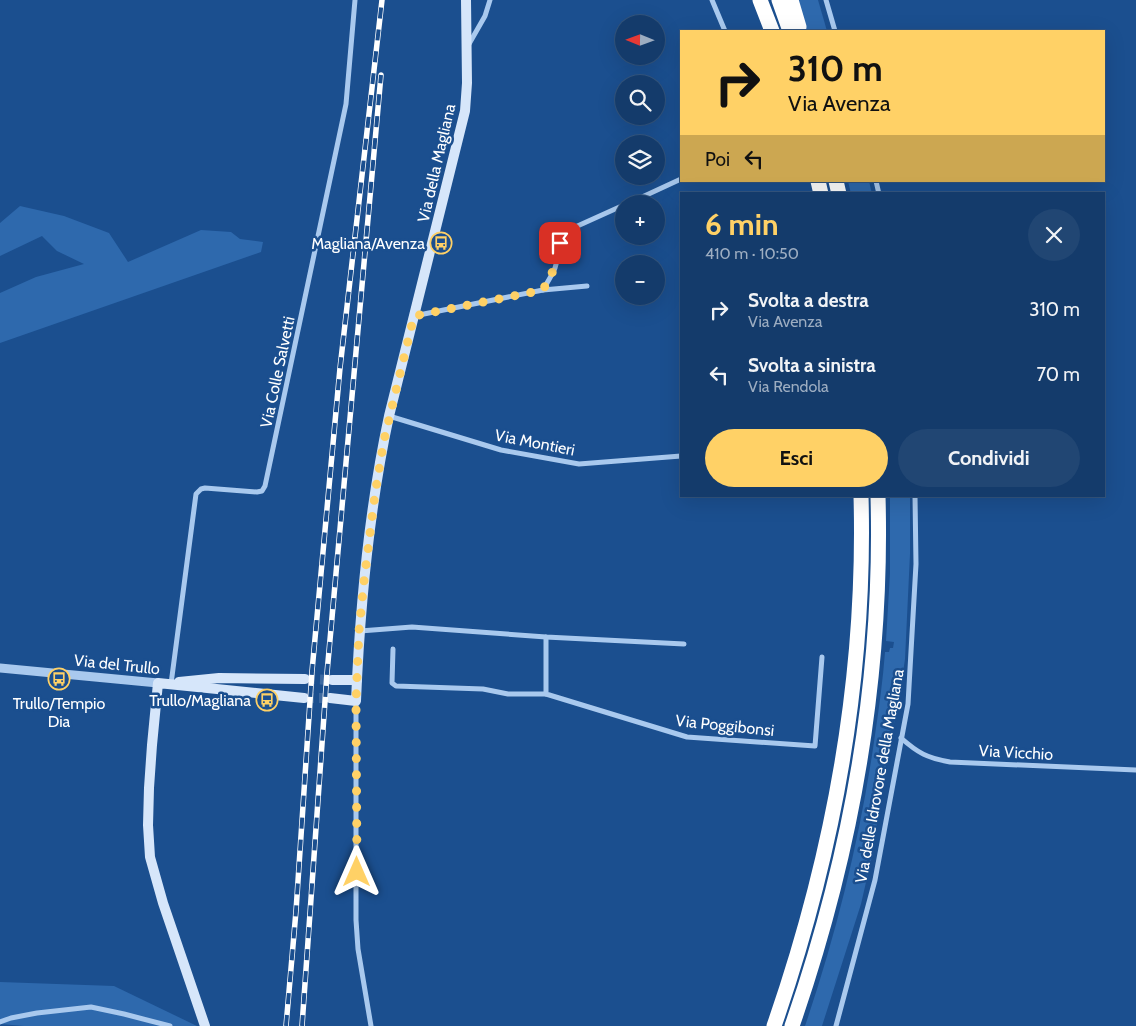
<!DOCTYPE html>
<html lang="it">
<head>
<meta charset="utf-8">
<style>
	:root { --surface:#143b6b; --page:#214673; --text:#f1f3f6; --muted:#9dadc1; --line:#33557e; --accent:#ffd166 }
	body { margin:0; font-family:Cabin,sans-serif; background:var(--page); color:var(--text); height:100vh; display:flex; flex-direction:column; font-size:19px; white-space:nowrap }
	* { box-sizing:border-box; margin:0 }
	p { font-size:16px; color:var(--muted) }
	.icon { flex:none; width:28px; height:28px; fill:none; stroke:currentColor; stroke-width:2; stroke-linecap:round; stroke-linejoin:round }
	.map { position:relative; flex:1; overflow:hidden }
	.panel { position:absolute; left:680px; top:192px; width:425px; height:305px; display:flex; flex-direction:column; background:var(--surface); border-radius:0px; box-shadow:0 5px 20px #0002,0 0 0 1px var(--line) }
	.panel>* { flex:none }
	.top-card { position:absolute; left:680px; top:30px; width:425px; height:152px; border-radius:0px; box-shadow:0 5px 20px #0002,0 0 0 1px var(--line); background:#ffd166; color:#111; overflow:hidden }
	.needle { width:32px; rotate:271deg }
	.fabs { position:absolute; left:615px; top:15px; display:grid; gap:10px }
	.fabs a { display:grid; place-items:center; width:50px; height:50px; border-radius:50%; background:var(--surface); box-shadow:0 5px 20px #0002,0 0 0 1px var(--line); font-size:25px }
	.pin { position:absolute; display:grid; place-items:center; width:42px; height:42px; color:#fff; margin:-21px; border-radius:10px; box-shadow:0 2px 8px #0006 }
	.me { position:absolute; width:55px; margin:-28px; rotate:0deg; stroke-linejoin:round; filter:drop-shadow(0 0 4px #0008) }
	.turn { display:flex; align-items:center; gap:18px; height:105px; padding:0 25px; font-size:22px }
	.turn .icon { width:65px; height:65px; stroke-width:2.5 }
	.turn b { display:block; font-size:35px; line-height:42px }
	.then { display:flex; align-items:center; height:48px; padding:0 25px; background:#0003; gap:10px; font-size:19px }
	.round { display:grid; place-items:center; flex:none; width:52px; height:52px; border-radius:26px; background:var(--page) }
	.headline { display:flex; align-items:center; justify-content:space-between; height:85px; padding:0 25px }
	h1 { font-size:30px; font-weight:700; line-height:38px; color:var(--accent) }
	.button { display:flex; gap:10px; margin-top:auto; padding:10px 25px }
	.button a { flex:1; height:58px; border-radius:30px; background:var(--accent); color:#111; font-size:20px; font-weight:700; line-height:58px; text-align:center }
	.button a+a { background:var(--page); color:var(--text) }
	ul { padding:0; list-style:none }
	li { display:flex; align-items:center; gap:15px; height:65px; padding:0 25px }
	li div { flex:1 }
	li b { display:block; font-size:19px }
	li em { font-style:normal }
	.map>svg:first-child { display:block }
</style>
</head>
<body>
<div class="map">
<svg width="1136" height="1026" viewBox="0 0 1136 1026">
	<rect width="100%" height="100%" fill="#1b4f8f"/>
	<g fill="#2e69ad">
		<polygon points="797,0 818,0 827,31 806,31"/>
		<polygon points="848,181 869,181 872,194 851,194"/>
		<polygon points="20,206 64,216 109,233 128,262 201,230 231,232 240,239 263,242 261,252 0,343 0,293 36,277 84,264 57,251 42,236 0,256 0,223"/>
		<path d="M890 496H910V554L905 659 899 700 888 752 872 856 861 904 822 1026H805C837 932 861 834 875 735 879 707 883 680 885 652H889L890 648H893L894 642 886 641 890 573Z"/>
		<polygon points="0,982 114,986 197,1026 24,1026 0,1024"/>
	</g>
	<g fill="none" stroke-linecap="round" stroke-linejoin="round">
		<g stroke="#3d69a0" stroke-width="10" stroke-dasharray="10 5" stroke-linecap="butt">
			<polyline points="305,679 332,680"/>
			<polyline points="304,698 330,698"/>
		</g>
		<g stroke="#a9c9ee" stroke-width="5">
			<polyline points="712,0 725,31"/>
			<polyline points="826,0 835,31"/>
			<polyline points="469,44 485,16 490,0"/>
			<polyline points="876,181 879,194"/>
			<polyline points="627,204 681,179"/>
			<path d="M543 290C547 283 552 275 555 268 561 250 556 241 573 228L624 205"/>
			<polyline points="414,316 543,290 587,286"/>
			<polyline points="389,416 501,450 579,464 681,456"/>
			<polyline points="360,631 412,627 546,637 684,644"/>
			<polyline points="546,637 546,694 687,737 815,746 822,657"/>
			<polyline points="393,649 392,683 396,686 483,689 508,694 546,694"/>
			<polyline points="171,684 196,494 201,489 205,488 257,492 262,491 265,486 346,104 355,0"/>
			<polyline points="356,701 356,920 358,949 371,1026"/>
			<path d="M901 738C918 753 927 758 950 762L1136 770"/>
			<polyline points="0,1022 11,1018 37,1013 91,1007 124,1014 170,1026"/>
			<polyline points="836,1026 875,880 908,704 916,564 915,496"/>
		</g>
		<polyline stroke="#a9c9ee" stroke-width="9" points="0,668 158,683"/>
		<g stroke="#d6e6fa" stroke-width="10">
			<polyline points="332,680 357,680"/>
			<polyline points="179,682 219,678 305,679"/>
			<path d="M330 698 356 701C360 605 369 509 389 416L465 111 467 83 466 0"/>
			<polyline points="205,1026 163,903 150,857 148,825 149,788 152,745 158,683 304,698"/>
		</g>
		<g stroke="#fff" stroke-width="15">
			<polyline points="760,0 772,31"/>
			<polyline points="779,0 790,31"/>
			<polyline points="791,0 799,27"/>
			<polyline points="818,181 821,194"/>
			<polyline points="836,181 839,194"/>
			<path d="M774 1026C833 856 866 677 861 496"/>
			<path d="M792 1026C851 856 883 676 878 496"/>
		</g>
		<g stroke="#fff" stroke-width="5.5">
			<g id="rail">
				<polyline points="286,1026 296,911 312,671 340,368 382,0"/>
				<polyline points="302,1026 327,673 381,75"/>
			</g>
		</g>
		<use href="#rail" stroke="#1b4f8f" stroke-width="4" stroke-dasharray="11" stroke-linecap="butt"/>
	</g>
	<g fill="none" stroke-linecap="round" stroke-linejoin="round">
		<polyline stroke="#ffd166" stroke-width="9" stroke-dasharray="0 16.2" points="357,872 356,701 359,631 364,581 375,494 384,440 414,316 543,290 555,267 560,243"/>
	</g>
	<defs>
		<g id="bus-ring" transform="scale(1.125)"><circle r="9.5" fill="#1b4f8f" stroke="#ffd166" stroke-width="1.5"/><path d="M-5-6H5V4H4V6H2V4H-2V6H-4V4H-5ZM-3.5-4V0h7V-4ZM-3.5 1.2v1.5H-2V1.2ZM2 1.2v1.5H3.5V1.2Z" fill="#ffd166"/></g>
	</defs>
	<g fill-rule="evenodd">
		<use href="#bus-ring" x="441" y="243"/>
		<use href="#bus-ring" x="59" y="679"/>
		<use href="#bus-ring" x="267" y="700"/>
	</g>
	<g text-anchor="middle" stroke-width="5" stroke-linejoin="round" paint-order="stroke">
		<g font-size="16" fill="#fff" stroke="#1b4f8f">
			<text transform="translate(436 163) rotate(-77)" y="6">Via della Magliana</text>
			<text transform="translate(277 372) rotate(-78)" y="6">Via Colle Salvetti</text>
			<text transform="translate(535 442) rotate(11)" y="6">Via Montieri</text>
			<text transform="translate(117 664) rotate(6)" y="6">Via del Trullo</text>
			<text transform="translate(725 725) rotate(6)" y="6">Via Poggibonsi</text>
			<text transform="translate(1016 752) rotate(3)" y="6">Via Vicchio</text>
			<text transform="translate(879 776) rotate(-80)" y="6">Via delle Idrovore della Magliana</text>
		</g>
		<g font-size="16" fill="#fff" stroke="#1b4f8f" text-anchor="end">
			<text x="425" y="249">Magliana/Avenza</text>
			<text x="251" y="706">Trullo/Magliana</text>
			<text x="59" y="709" text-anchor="middle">Trullo/Tempio<tspan x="59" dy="18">Dia</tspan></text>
		</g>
	</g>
</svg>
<div class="fabs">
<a><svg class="needle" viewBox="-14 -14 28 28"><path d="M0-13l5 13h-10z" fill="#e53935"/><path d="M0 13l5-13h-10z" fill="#9dadc1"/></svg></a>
<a><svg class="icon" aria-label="search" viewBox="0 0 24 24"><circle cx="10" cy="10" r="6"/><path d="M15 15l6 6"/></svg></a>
<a><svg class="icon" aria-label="layers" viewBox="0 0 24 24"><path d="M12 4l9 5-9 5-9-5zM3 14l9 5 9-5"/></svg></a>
<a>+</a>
<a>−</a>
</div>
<div class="pin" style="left:560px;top:243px;background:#d93025"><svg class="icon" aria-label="arrive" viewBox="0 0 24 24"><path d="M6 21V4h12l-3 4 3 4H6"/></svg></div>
<svg class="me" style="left:357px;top:872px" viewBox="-20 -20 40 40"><path d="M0-17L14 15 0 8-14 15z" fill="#ffd166" stroke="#fff" stroke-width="4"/></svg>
<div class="top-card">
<div class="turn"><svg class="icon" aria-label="right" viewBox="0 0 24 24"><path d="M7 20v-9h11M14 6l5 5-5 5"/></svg><div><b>310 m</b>Via Avenza</div></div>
<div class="then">Poi<svg class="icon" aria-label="left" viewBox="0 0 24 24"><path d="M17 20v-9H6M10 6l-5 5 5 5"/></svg></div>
</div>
<section class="panel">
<div class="headline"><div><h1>6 min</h1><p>410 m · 10:50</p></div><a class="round"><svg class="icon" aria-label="close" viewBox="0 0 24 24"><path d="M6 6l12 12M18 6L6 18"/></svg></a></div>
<ul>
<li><svg class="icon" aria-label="right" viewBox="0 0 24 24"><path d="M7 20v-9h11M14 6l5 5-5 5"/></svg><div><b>Svolta a destra</b><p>Via Avenza</p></div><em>310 m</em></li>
<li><svg class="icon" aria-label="left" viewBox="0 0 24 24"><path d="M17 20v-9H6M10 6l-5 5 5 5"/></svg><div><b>Svolta a sinistra</b><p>Via Rendola</p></div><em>70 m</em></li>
</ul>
<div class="button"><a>Esci</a><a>Condividi</a></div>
</section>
</div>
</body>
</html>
